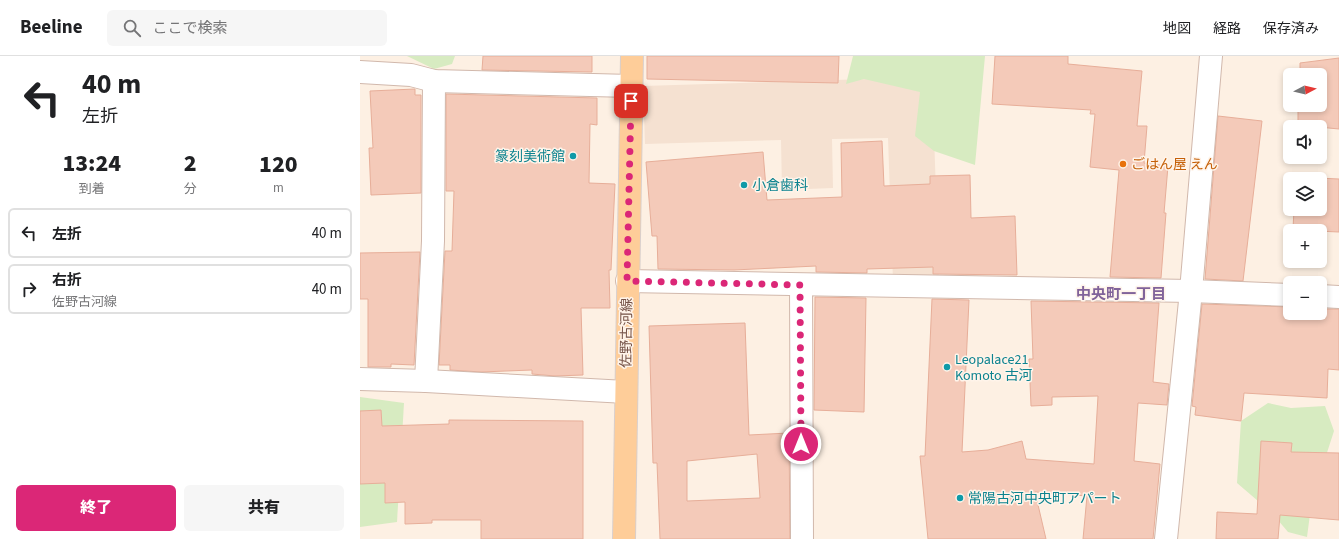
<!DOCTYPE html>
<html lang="ja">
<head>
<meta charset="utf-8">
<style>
	:root { --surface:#fff; --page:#f6f6f6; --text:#202124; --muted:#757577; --line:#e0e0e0; --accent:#db2777 }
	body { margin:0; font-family:"Source Sans 3","Noto Sans JP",sans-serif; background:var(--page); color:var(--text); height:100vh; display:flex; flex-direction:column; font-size:15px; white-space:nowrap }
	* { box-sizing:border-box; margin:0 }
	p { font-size:13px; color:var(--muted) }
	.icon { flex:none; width:22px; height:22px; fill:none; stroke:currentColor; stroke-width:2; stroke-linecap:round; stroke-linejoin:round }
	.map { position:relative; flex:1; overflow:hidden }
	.sheet { display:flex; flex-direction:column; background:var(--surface); width:360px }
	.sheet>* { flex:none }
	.hud { background:#fff; color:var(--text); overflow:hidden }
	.needle { width:26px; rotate:83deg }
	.tools { position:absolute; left:923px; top:12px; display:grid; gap:8px }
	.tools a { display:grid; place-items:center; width:44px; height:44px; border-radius:6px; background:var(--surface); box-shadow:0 2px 6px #0003; font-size:20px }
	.pin { position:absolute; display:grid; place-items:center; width:34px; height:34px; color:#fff; margin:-17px; border-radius:8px; box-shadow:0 2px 6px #0006 }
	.me { position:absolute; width:44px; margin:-22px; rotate:0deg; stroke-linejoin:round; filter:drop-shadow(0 0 3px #0008) }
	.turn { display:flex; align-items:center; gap:14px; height:84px; padding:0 16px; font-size:18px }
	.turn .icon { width:52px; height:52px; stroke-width:2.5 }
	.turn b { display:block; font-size:28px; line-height:34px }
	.eta { display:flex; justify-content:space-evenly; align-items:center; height:68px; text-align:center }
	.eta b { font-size:24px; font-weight:800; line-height:28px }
	.button { display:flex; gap:8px; margin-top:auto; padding:8px 16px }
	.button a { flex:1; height:46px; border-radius:6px; background:var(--accent); color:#fff; font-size:16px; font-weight:800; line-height:46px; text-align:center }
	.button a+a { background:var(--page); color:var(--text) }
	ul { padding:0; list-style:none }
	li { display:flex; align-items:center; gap:12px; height:50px; margin:0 8px 6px; padding:0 8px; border:2px solid var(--line); border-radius:6px }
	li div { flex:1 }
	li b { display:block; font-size:15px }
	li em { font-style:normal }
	header { display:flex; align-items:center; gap:24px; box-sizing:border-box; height:56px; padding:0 20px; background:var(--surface); border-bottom:1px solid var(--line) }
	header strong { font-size:19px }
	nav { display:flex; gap:22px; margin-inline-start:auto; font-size:14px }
	.search { width:280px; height:36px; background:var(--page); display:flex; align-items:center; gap:10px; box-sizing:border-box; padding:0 14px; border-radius:6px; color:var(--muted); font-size:15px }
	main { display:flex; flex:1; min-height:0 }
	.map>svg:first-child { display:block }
</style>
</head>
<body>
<header>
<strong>Beeline</strong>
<div class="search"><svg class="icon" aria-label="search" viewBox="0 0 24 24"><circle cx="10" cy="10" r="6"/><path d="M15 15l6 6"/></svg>ここで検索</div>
<nav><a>地図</a><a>経路</a><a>保存済み</a></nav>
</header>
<main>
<section class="sheet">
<div class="hud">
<div class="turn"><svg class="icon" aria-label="left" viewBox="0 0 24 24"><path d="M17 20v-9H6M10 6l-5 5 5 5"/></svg><div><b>40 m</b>左折</div></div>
</div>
<div class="eta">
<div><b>13:24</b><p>到着</p></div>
<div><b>2</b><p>分</p></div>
<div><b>120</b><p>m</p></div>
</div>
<ul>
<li><svg class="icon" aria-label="left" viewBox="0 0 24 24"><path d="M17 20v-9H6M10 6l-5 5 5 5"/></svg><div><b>左折</b></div><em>40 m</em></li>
<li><svg class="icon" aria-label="right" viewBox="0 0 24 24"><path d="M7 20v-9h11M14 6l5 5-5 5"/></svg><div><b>右折</b><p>佐野古河線</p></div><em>40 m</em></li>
</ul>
<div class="button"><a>終了</a><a>共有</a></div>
</section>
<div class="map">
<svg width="979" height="483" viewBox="0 0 979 483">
	<rect width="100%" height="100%" fill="#fdf0e3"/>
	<polygon fill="#f5e1d1" points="572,21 579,223 533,225 528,82 472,83 473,132 422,134 421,84 285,88 283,30"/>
	<g fill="#d7ebc1">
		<polygon points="47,0 95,0 92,8 74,13"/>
		<polygon points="493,0 625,0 615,109 574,95 555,80 560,36 504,23 486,28"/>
		<polygon points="0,341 44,347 37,466 0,471"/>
		<polygon points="908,347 931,352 965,350 974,375 952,443 947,481 928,476 912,457 877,427 881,365"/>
	</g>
	<g fill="#f4cab9" stroke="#e7ae99" fill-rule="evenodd">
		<polygon points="123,0 232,0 232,16 122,14"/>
		<polygon points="287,0 479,0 478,27 287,23"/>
		<polygon points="635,0 708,0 708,8 782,15 777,70 787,70 784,107 808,110 804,157 806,157 801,222 750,221 759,114 730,111 735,58 730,58 731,54 632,48"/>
		<polygon points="979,2 979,73 938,69 938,49 960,49 960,19 940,19 940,7"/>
		<polygon points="55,33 55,39 61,39 61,137 11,139 9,92 13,92 10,35"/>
		<polygon points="86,38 237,42 237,69 230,68 229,127 255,128 251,214 249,214 250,252 221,252 223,319 195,320 172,318 172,314 121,316 90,314 90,309 79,309 85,195 92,195 94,135 86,135"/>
		<polygon points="858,60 902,65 883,225 845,223"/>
		<polygon points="522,85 524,130 570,128 570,120 610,119 611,162 655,160 657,219 573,218 573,211 507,213 507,217 456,216 456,210 374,214 298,213 297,180 292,180 286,106 403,96 407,144 482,141 481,87"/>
		<polygon points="935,121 979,123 979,176 933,174 934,153 960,153 960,123 935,123"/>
		<polygon points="60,196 54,309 31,308 31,311 8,311 8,243 0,243 0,197"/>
		<polygon points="455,241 506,242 504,356 454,354"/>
		<polygon points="572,243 609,244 602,396 628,394 662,385 666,403 734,408 738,340 692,341 692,349 671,350 669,303 673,303 671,245 799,247 793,326 809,328 807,349 778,347 774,405 800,408 793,483 723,483 727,440 675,436 686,483 568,483 560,400 565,400"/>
		<polygon points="842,248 930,251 930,257 960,257 960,253 979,253 979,314 968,313 967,342 884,337 881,365 835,359 836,351 832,350"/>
		<path d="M385 267 389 379 429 377 430 483H300L297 407H293L289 270ZM397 398 400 442 327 445V405Z"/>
		<polygon points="21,354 22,370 89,368 89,364 223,365 223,483 121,483 121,464 72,464 72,467 45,468 45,446 25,447 25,427 0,428 0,355"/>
		<polygon points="901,385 932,387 931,396 979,397 979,464 920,459 918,483 856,483 857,456 897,458"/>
	</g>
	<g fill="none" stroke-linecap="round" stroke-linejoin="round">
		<g stroke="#d1b8ac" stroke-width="24">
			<g id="minor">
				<polyline points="0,16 51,19 74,25 271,30"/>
				<polyline points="267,225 831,235 930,239"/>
				<polyline points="441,229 442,483"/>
				<polyline points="960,240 979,241"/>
				<polyline points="0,323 66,325 266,336"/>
				<polyline points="66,325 73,185 74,25"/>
				<polyline points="806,483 831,235 851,0"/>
			</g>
		</g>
		<g stroke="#d9cfcc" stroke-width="24">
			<polyline id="major" points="264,483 272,0"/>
		</g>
		<use href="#minor" stroke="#fff" stroke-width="22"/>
		<use href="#major" stroke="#fecd99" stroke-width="22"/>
	</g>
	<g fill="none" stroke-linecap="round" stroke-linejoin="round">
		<polyline stroke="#db2777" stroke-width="7" stroke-dasharray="0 12.6" points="271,45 267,225 440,229 441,388"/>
	</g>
	<g fill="#0f9aa8" stroke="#fff4ea" stroke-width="1.5">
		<circle cx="213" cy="100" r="4"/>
		<circle cx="384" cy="129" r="4"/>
		<circle cx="587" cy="311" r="4"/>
		<circle cx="600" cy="442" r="4"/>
	</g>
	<circle fill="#e8710a" stroke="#fff4ea" stroke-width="1.5" cx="763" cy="108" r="4"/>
	<g text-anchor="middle" stroke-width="3" stroke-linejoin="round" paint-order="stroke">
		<g font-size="14" fill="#0d838f" stroke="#fff4ea" text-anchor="start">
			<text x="205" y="105" text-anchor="end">篆刻美術館</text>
			<text x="392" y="134">小倉歯科</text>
			<text x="595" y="308">Leopalace21<tspan x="595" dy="16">Komoto 古河</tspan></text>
			<text x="608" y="447">常陽古河中央町アパート</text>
		</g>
		<g font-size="14" fill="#c56008" stroke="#fff4ea" text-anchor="start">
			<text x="771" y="113">ごはん屋 えん</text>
		</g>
		<g font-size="14" fill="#765348" stroke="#fff4ea">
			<text transform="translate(266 277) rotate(-89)" y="5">佐野古河線</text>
		</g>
		<g font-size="15" font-weight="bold" fill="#81639a" stroke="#fff4ea">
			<text x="761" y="243">中央町一丁目</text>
		</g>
	</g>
</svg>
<div class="tools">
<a><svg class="needle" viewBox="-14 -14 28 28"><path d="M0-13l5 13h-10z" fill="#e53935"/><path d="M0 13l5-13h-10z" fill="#757577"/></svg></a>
<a><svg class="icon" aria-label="sound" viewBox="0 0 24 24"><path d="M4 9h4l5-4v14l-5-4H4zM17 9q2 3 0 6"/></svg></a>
<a><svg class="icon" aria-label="layers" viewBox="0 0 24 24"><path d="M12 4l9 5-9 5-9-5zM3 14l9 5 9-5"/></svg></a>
<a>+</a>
<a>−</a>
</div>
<div class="pin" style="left:271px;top:45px;background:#d93025"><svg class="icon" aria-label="arrive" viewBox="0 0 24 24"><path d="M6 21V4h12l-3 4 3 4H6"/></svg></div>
<svg class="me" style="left:441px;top:388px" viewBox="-20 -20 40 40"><circle r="17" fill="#db2777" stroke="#fff" stroke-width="3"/><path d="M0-11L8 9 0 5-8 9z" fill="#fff"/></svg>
</div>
</main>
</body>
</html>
